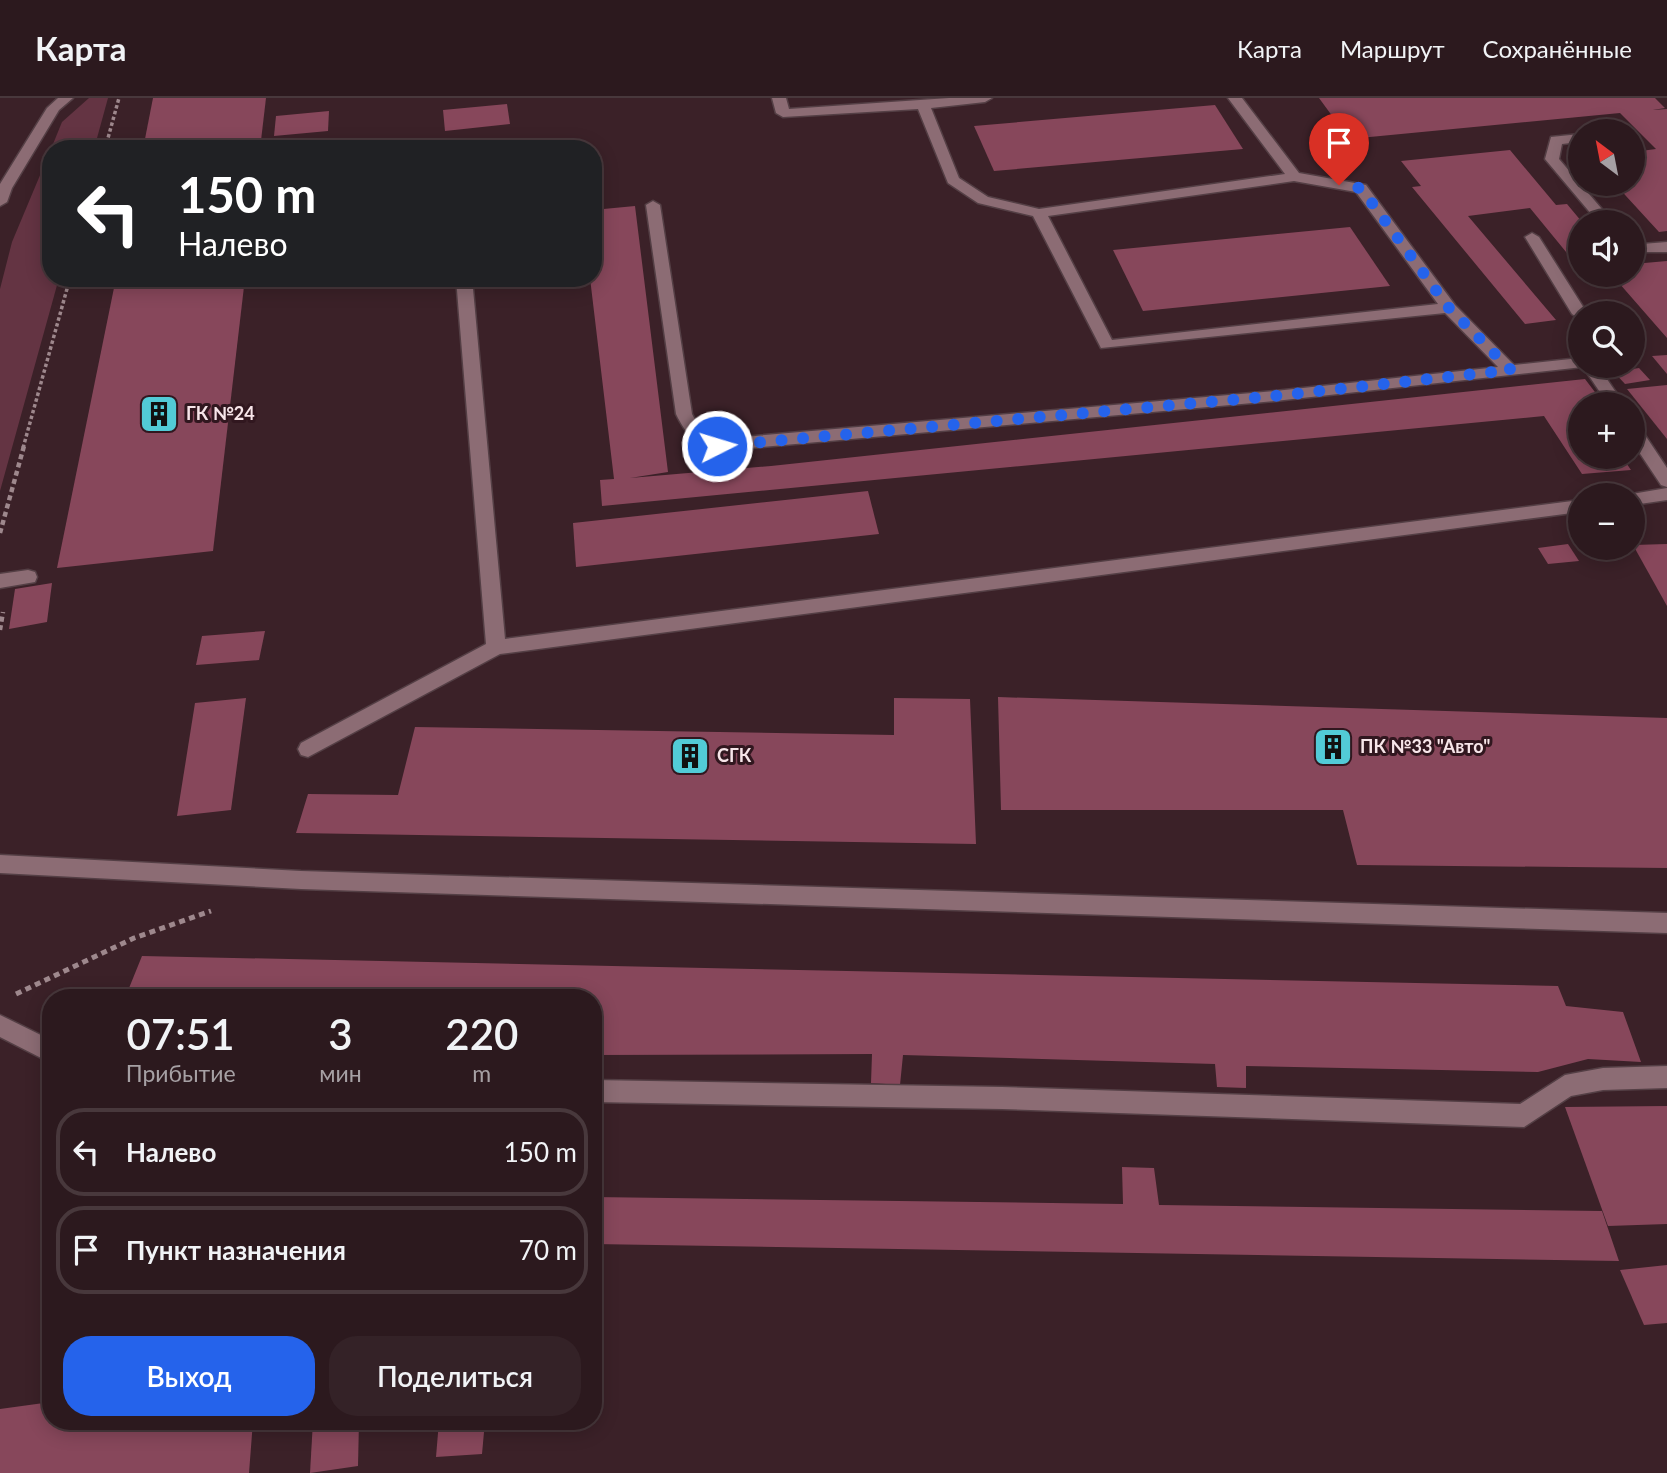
<!DOCTYPE html>
<html lang="ru">
<head>
<meta charset="utf-8">
<style>
	:root { --surface:#2c191e; --page:#342227; --text:#f1f3f6; --muted:#a6a0a4; --line:#48383c; --accent:#2563eb }
	body { margin:0; font-family:Lato,sans-serif; background:var(--page); color:var(--text); height:100vh; display:flex; flex-direction:column; font-size:26px; white-space:nowrap }
	* { box-sizing:border-box; margin:0 }
	p { font-size:23px; color:var(--muted) }
	.icon { flex:none; width:38px; height:38px; fill:none; stroke:currentColor; stroke-width:2; stroke-linecap:round; stroke-linejoin:round }
	.map { position:relative; flex:1; overflow:hidden }
	.sheet { position:absolute; left:42px; top:891px; width:560px; height:441px; display:flex; flex-direction:column; background:var(--surface); border-radius:28px; box-shadow:0 4px 18px #0003,0 0 0 2px var(--line) }
	.sheet>* { flex:none }
	.banner { position:absolute; left:42px; top:42px; width:560px; height:147px; border-radius:28px; box-shadow:0 4px 18px #0003,0 0 0 2px var(--line); background:#202124; color:#fff; overflow:hidden }
	.needle { width:46px; rotate:328deg }
	.controls { position:absolute; left:1568px; top:21px; display:grid; gap:14px }
	.controls a { display:grid; place-items:center; width:77px; height:77px; border-radius:50%; background:var(--surface); box-shadow:0 4px 18px #0003,0 0 0 2px var(--line); font-size:35px }
	.pin { position:absolute; display:grid; place-items:center; width:60px; height:60px; color:#fff; margin:-72px -30px; border-radius:50% 50% 50% 0; rotate:-45deg; box-shadow:0 0 7px #0007 }
	.pin .icon { rotate:45deg }
	.me { position:absolute; width:77px; margin:-38px; rotate:85deg; stroke-linejoin:round; filter:drop-shadow(0 0 5px #0008) }
	.turn { display:flex; align-items:center; gap:24px; height:147px; padding:0 21px; font-size:32px }
	.turn .icon { width:91px; height:91px; stroke-width:2.5 }
	.turn b { display:block; font-size:49px; line-height:60px }
	.eta { display:flex; justify-content:space-evenly; align-items:center; height:119px; text-align:center }
	.eta b { font-size:42px; font-weight:600; line-height:49px }
	.primary-button { display:flex; gap:14px; margin-top:auto; padding:14px 21px }
	.primary-button a { flex:1; height:80px; border-radius:28px; background:var(--accent); color:#fff; font-size:28px; font-weight:600; line-height:80px; text-align:center }
	.primary-button a+a { background:var(--page); color:var(--text) }
	ul { padding:0; list-style:none }
	li { display:flex; align-items:center; gap:21px; height:88px; margin:0 14px 10px; padding:0 7px; border:4px solid var(--line); border-radius:28px }
	li div { flex:1 }
	li b { display:block; font-size:26px }
	li em { font-style:normal }
	header { display:flex; align-items:center; gap:42px; box-sizing:border-box; height:98px; padding:0 35px; background:var(--surface); border-bottom:2px solid var(--line) }
	header strong { font-size:33px }
	nav { display:flex; gap:38px; margin-inline-start:auto; font-size:24px }
	.map>svg:first-child { display:block }
</style>
</head>
<body>
<header>
<strong>Карта</strong>
<nav><a>Карта</a><a>Маршрут</a><a>Сохранённые</a></nav>
</header>
<div class="map">
<svg width="1667" height="1375" viewBox="0 0 1667 1375">
	<rect width="100%" height="100%" fill="#3b2128"/>
	<g fill="#643443">
		<polygon points="89,0 108,0 94,51 51,51 62,24"/>
		<polygon points="51,51 51,180 59,180 0,393 0,191 12,144"/>
	</g>
	<g fill="#87475b">
		<polygon points="153,0 266,0 260,51 143,51"/>
		<polygon points="1319,0 1655,0 1665,10 1653,12 1667,11 1667,133 1659,134 1615,86 1633,86 1633,54 1656,51 1620,15 1349,41"/>
		<polygon points="507,6 510,26 445,33 443,12"/>
		<polygon points="1215,7 1243,51 994,73 974,28"/>
		<polygon points="329,13 328,33 274,38 276,18"/>
		<polygon points="1510,52 1556,107 1567,106 1582,124 1580,171 1530,110 1468,118 1556,222 1525,226 1412,89 1421,88 1401,63"/>
		<polygon points="635,108 668,374 630,380 771,368 1585,281 1604,306 1580,306 1580,359 1622,359 1631,372 1582,376 1544,318 602,408 600,382 614,381 590,180 593,180 593,112"/>
		<polygon points="1350,129 1390,188 1143,213 1113,152"/>
		<polygon points="1667,163 1667,240 1612,177 1633,177 1633,166"/>
		<polygon points="116,180 245,180 213,453 57,470"/>
		<polygon points="1667,257 1667,276 1652,258"/>
		<polygon points="1639,270 1650,282 1625,286 1614,274"/>
		<polygon points="1667,287 1667,341 1627,291"/>
		<polygon points="868,393 879,436 576,469 573,425"/>
		<polygon points="1568,446 1579,463 1548,466 1538,450"/>
		<polygon points="1667,446 1667,508 1633,447"/>
		<polygon points="52,485 47,524 9,531 15,491"/>
		<polygon points="265,533 259,562 196,567 202,538"/>
		<polygon points="998,599 1667,620 1667,770 1357,767 1343,712 1001,712"/>
		<polygon points="246,600 231,712 177,718 195,605"/>
		<polygon points="894,600 970,601 976,746 296,735 308,696 398,697 415,629 894,637"/>
		<polygon points="142,858 1558,888 1566,908 1623,914 1641,964 1588,961 1538,974 1246,968 1246,990 1217,989 1215,966 903,957 900,987 871,985 872,956 593,957 593,900 125,900"/>
		<polygon points="1667,1008 1667,1126 1608,1128 1565,1009"/>
		<polygon points="1122,1069 1154,1070 1159,1107 1602,1113 1619,1163 593,1146 593,1099 1123,1106"/>
		<polygon points="1667,1167 1667,1225 1644,1227 1620,1172"/>
		<polygon points="51,1304 51,1323 253,1323 249,1375 0,1375 0,1311"/>
		<polygon points="313,1323 359,1323 358,1368 310,1375"/>
		<polygon points="439,1323 485,1323 482,1356 436,1359"/>
	</g>
	<g fill="none" stroke-linecap="round" stroke-linejoin="round">
		<g stroke="#543f45" stroke-width="3">
			<g id="lane">
				<path d="M772 0H786L789 11 949 0H992L985 4 931 10 959 80 988 99 1039 111 1285 76 1228 0H1242L1299 75 1366 87 1455 207 1514 267 1580 260V268H1598L1624 306H1608L1583 269 1275 303 717 353C694 346 686 336 676 316L646 107 653 103 660 107 692 316 700 331 720 341 1275 293 1498 269 1445 215 1101 250 1033 118 978 105 948 85 918 11 783 19 776 15ZM1294 83 1356 94 1438 206 1112 242 1048 118Z"/>
				<polygon points="1580,36 1580,44 1562,46 1559,61 1613,124 1598,124 1545,61 1551,39"/>
				<polygon points="1532,135 1539,139 1587,215 1580,215 1580,221 1572,216 1525,139"/>
				<polygon points="1633,143 1642,146 1667,144 1667,154 1636,154 1633,153"/>
				<polygon points="456,180 472,180 505,541 1580,402 1580,414 500,556 308,659 301,657 298,651 301,645 486,546"/>
				<polygon points="1633,327 1639,328 1667,370 1667,389 1661,387 1633,345"/>
				<polygon points="1667,390 1667,402 1633,407 1633,397 1626,397"/>
				<polygon points="28,472 35,474 37,479 35,484 0,490 0,476"/>
				<polygon points="0,757 301,773 1667,815 1667,835 301,791 0,775"/>
				<polygon points="0,917 51,942 51,965 0,939"/>
				<polygon points="1667,968 1667,990 1603,992 1571,998 1524,1029 1002,1011 593,1004 593,982 1002,989 1520,1006 1565,977 1603,970"/>
			</g>
		</g>
		<g stroke="#543f45" stroke-width="3">
			<polygon id="street" points="58,0 73,0 59,12 12,90 7,104 0,108 0,86 47,10"/>
		</g>
		<g stroke="#9e888d" stroke-width="3.5" stroke-dasharray="3.5 2.5" stroke-linecap="butt">
			<polyline points="105,51 119,0"/>
			<polyline points="23,350 70,180"/>
		</g>
		<g stroke="#9e888d" stroke-width="4.5" stroke-dasharray="5 3.5" stroke-linecap="butt">
			<polyline points="0,435 24,348"/>
			<polyline points="0,532 3,514"/>
		</g>
		<polyline stroke="#9e888d" stroke-width="5" stroke-dasharray="6 4.5" stroke-linecap="butt" points="16,896 134,840 211,813"/>
		<use href="#lane" fill="#8c6c74" fill-rule="evenodd"/>
		<use href="#street" fill="#8c6c74" fill-rule="evenodd"/>
	</g>
	<g fill="none" stroke-linecap="round" stroke-linejoin="round">
		<polyline stroke="#2563eb" stroke-width="12" stroke-dasharray="0 21.6" points="717,348 1275,298 1511,272 1449,210 1361,90 1339,87"/>
	</g>
	<defs>
		<g id="building-square" transform="scale(2.0125)"><rect x="-9" y="-9" width="18" height="18" rx="4" fill="#52cbd7" stroke="#31171f"/><path d="M-4-6H4V6H1V3H-1V6H-4ZM-2.5-4.3h1.7v1.8h-1.7ZM.8-4.3h1.7v1.8H.8ZM-2.5-1h1.7V.8h-1.7ZM.8-1h1.7V.8H.8Z" fill="#111"/></g>
	</defs>
	<g fill-rule="evenodd">
		<use href="#building-square" x="159" y="316"/>
		<use href="#building-square" x="1333" y="649"/>
		<use href="#building-square" x="690" y="658"/>
	</g>
	<g text-anchor="middle" stroke-width="6" stroke-linejoin="round" paint-order="stroke">
		<g font-size="18" font-weight="bold" fill="#f7e5e9" stroke="#31171f" text-anchor="start">
			<text x="186" y="322">ГК №24</text>
			<text x="1360" y="655">ПК №33 "Авто"</text>
			<text x="717" y="664">СГК</text>
		</g>
	</g>
</svg>
<div class="controls">
<a><svg class="needle" viewBox="-14 -14 28 28"><path d="M0-13l5 13h-10z" fill="#e53935"/><path d="M0 13l5-13h-10z" fill="#a6a0a4"/></svg></a>
<a><svg class="icon" aria-label="sound" viewBox="0 0 24 24"><path d="M4 9h4l5-4v14l-5-4H4zM17 9q2 3 0 6"/></svg></a>
<a><svg class="icon" aria-label="search" viewBox="0 0 24 24"><circle cx="10" cy="10" r="6"/><path d="M15 15l6 6"/></svg></a>
<a>+</a>
<a>−</a>
</div>
<div class="pin" style="left:1339px;top:87px;background:#d93025"><svg class="icon" aria-label="arrive" viewBox="0 0 24 24"><path d="M6 21V4h12l-3 4 3 4H6"/></svg></div>
<svg class="me" style="left:717px;top:348px" viewBox="-20 -20 40 40"><circle r="17" fill="#2563eb" stroke="#fff" stroke-width="3"/><path d="M0-11L8 9 0 5-8 9z" fill="#fff"/></svg>
<div class="banner">
<div class="turn"><svg class="icon" aria-label="left" viewBox="0 0 24 24"><path d="M17 20v-9H6M10 6l-5 5 5 5"/></svg><div><b>150 m</b>Налево</div></div>
</div>
<section class="sheet">
<div class="eta">
<div><b>07:51</b><p>Прибытие</p></div>
<div><b>3</b><p>мин</p></div>
<div><b>220</b><p>m</p></div>
</div>
<ul>
<li><svg class="icon" aria-label="left" viewBox="0 0 24 24"><path d="M17 20v-9H6M10 6l-5 5 5 5"/></svg><div><b>Налево</b></div><em>150 m</em></li>
<li><svg class="icon" aria-label="arrive" viewBox="0 0 24 24"><path d="M6 21V4h12l-3 4 3 4H6"/></svg><div><b>Пункт назначения</b></div><em>70 m</em></li>
</ul>
<div class="primary-button"><a>Выход</a><a>Поделиться</a></div>
</section>
</div>
</body>
</html>
